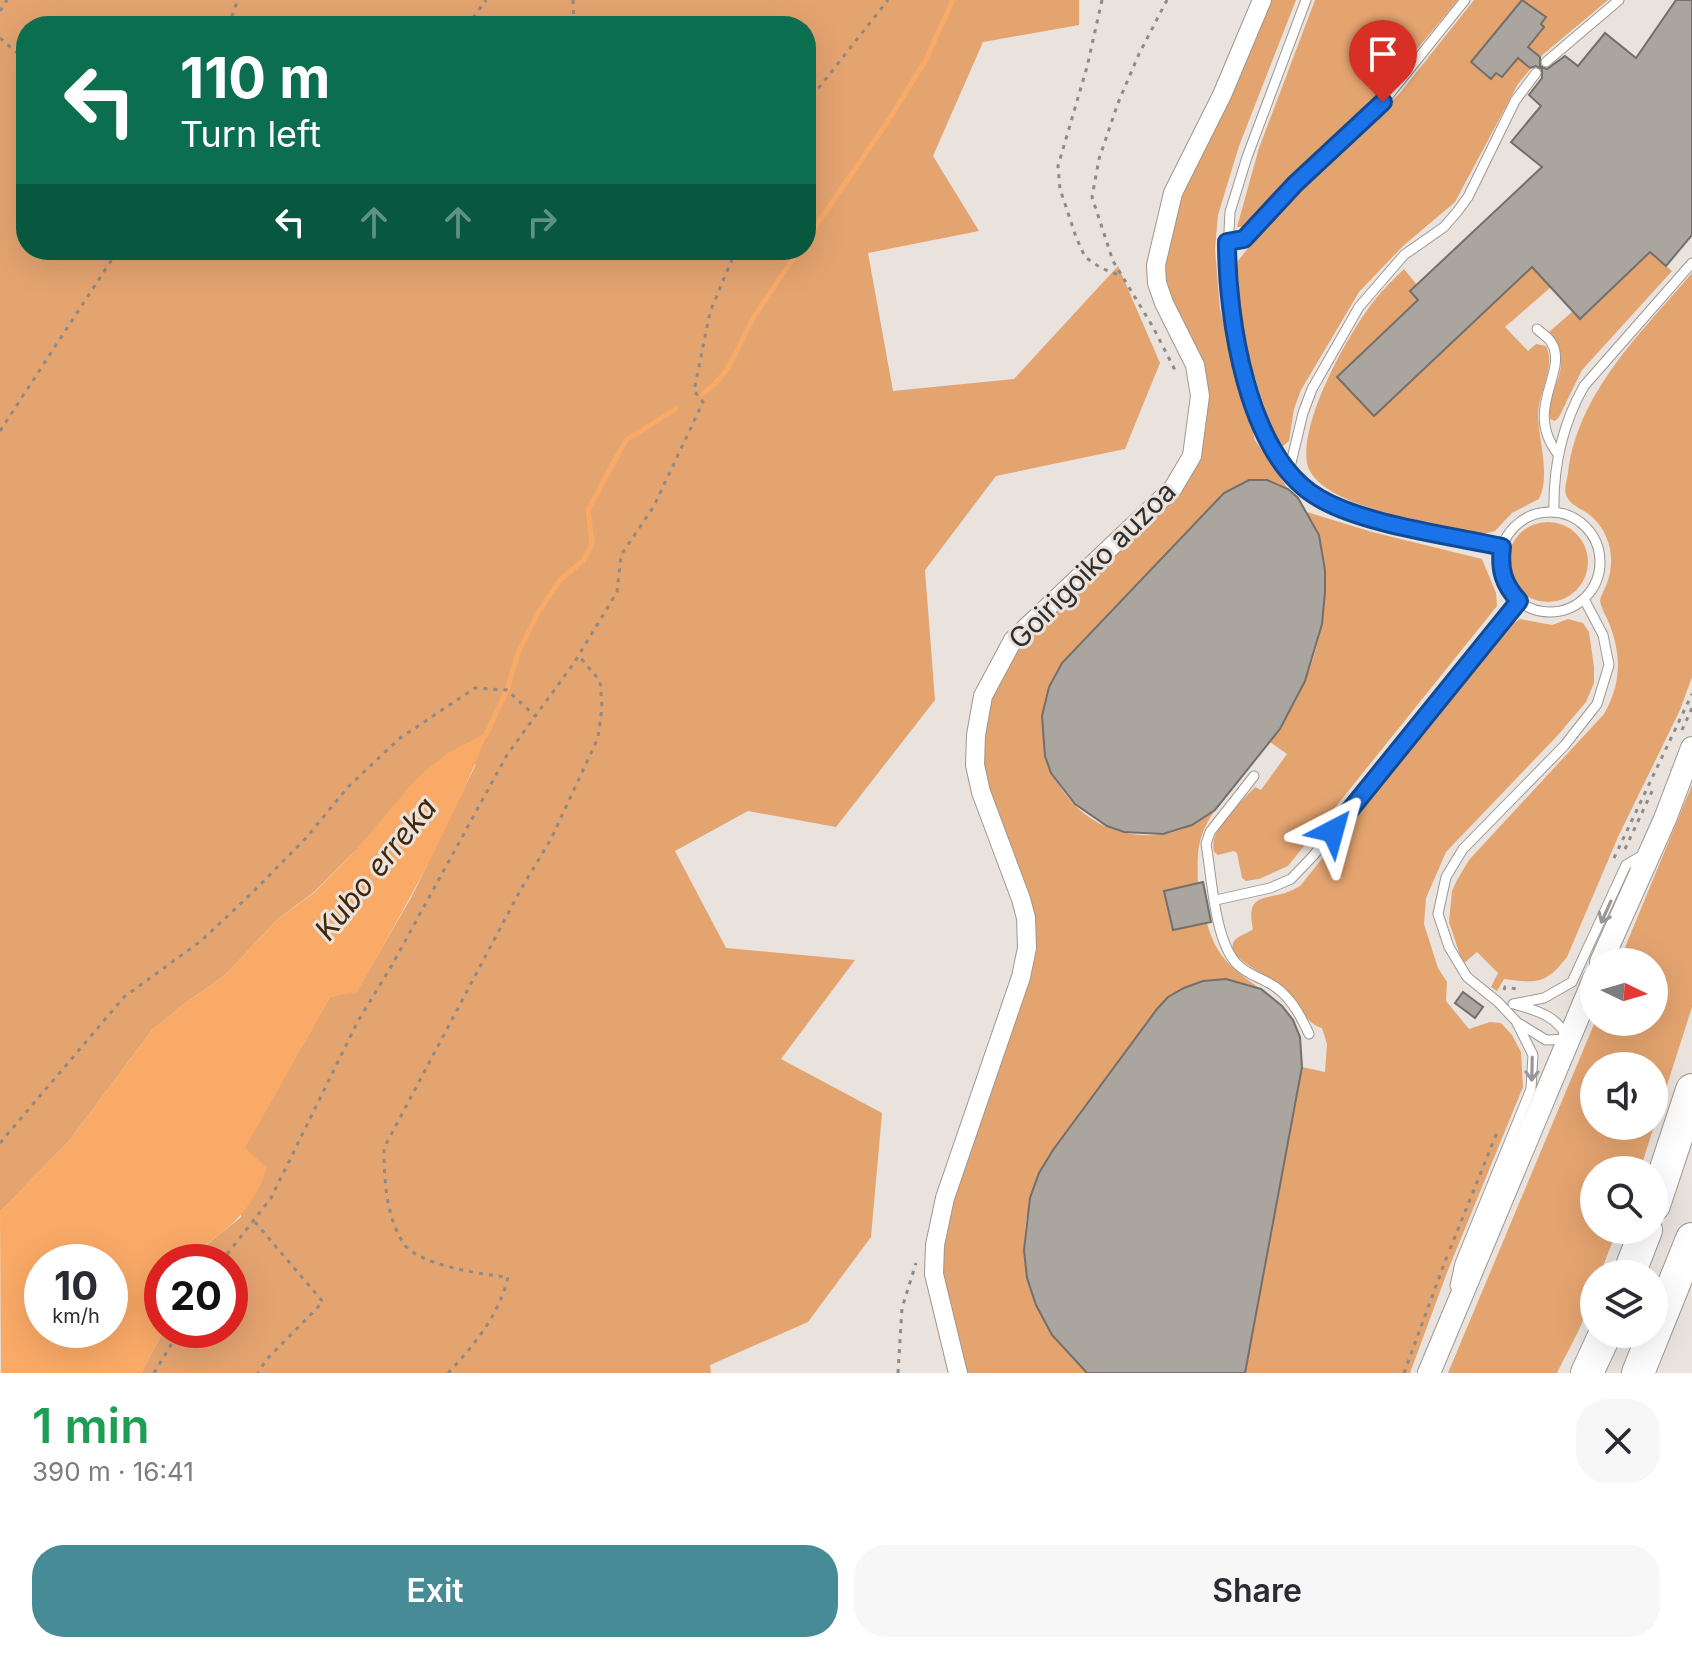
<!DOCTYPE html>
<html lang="en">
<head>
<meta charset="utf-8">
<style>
	:root { --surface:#fff; --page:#f7f7f7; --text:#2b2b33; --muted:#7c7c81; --accent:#468b96 }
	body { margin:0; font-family:Inter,sans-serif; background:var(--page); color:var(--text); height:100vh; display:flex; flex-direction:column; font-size:30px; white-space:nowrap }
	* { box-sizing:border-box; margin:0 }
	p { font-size:26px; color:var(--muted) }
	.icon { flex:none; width:44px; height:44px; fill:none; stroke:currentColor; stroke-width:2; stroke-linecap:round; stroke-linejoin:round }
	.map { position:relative; height:1373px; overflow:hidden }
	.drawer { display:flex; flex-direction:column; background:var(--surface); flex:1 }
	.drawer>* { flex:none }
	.hud { position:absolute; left:16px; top:16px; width:800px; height:244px; border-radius:32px; box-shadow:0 8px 32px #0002; background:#0b6e4f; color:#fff; overflow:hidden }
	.needle { width:52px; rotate:95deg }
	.tools { position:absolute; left:1580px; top:948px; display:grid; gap:16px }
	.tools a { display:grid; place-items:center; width:88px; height:88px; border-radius:50%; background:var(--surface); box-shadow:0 8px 32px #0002; font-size:40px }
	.speed { position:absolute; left:24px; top:1244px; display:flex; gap:16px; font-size:40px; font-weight:700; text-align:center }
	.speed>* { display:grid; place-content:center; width:104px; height:104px; border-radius:50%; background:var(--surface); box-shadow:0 8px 32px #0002; line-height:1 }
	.speed small { font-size:20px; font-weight:400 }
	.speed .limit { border:12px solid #d22; background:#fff; color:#111 }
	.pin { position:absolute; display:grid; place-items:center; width:68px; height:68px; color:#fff; margin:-82px -34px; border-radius:50% 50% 50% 0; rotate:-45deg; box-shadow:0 0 8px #0007 }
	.pin .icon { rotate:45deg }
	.me { position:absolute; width:88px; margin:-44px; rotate:39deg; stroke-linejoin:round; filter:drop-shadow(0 0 6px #0008) }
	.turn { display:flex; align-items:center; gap:28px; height:168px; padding:0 32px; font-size:36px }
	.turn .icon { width:104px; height:104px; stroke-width:2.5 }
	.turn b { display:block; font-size:56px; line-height:68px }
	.lanes { display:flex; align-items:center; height:76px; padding:0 32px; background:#0003; justify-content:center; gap:40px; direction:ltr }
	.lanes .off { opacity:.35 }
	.round { display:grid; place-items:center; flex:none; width:84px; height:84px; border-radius:32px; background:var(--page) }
	.summary { display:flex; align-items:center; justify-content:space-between; height:136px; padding:0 32px }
	h1 { font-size:48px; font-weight:600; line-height:60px; color:#1e9e55 }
	.cta { display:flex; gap:16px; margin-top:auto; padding:16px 32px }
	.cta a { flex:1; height:92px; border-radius:32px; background:var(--accent); color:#fff; font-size:32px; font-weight:600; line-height:92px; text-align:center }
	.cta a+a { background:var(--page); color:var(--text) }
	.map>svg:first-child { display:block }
</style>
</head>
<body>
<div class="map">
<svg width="1692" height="1373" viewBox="0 0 1692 1373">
	<rect width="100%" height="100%" fill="#e9e2dd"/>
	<g fill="#e4a470" fill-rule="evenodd">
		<path d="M0 0H1079V25L983 42 933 156 979 231 868 253 893 391 1014 379 1118 266 1160 363 1125 449 996 476 925 570 935 700 836 827 748 811 675 851 726 948 855 960 781 1059 882 1113 871 1237 808 1322 710 1365 711 1373H141L164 1330H230V1262H195L194 1255 241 1217 244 1148 330 997 357 991 412 896 476 764 353 853 314 892 278 919 225 975 184 1004 152 1030 69 1141 0 1212ZM26 26H806V250H26Z"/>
		<path d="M1262 0H1296L1239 146 1218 215 1215 249 1220 309 1255 440 1288 489C1266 475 1246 479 1224 493L1062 663C1011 741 1068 848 1165 834 1184 831 1199 821 1215 810 1197 837 1197 851 1198 883L1164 891 1173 930 1207 923C1216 957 1233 970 1261 989 1222 973 1187 979 1157 1009L1053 1150C1004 1232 1020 1307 1087 1373H958L934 1250 1027 948 975 765 1000 660 1192 456 1200 396 1164 303V222Z"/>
		<polygon points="1315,0 1458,0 1373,102 1243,227 1237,227 1259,148"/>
		<path d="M1474 0H1608L1540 57 1518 84 1455 202 1403 246 1359 292 1301 390 1294 409 1289 441 1282 447 1278 444C1260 396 1230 312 1238 261L1273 216 1400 93Z"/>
		<path d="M1650 252 1672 271 1582 370 1559 417 1555 421 1550 419C1547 379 1577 374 1549 332L1573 311 1580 318Z"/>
		<path d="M1532 267 1551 287 1505 327 1528 351 1536 344 1546 346C1556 366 1539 391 1538 413 1538 439 1551 475 1539 499L1512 513 1495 531 1483 534C1438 523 1354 513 1320 483 1314 478 1308 470 1307 463 1300 420 1348 334 1374 301 1383 289 1394 279 1404 269L1417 285 1410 292 1455 339Z"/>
		<path d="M1692 273V677L1680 710 1618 837 1567 957C1545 985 1537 983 1504 979L1497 991 1491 987 1498 973 1477 952 1463 964 1449 922 1452 891 1457 880 1469 860 1604 714C1621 684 1622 656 1609 623 1606 615 1601 609 1600 600 1602 593 1605 589 1607 583 1616 560 1610 532 1591 516 1583 509 1571 506 1567 497 1563 490 1567 480 1568 473 1578 392 1641 333 1692 273Z"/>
		<path d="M1307 512 1372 532 1482 559 1496 593 1497 606 1288 866 1259 879 1246 881 1242 878 1237 853 1234 851 1218 855 1214 852C1208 828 1240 804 1255 787L1261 790 1287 754 1270 742C1318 678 1344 586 1307 512Z"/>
		<circle cx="1548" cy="562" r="40"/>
		<path d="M1520 619 1552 625 1568 619 1583 623 1589 632 1594 667V683L1586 702 1558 735 1446 852 1426 898 1424 924 1438 968 1447 982 1446 1001 1469 1029 1490 1022 1501 1023 1512 1035 1521 1052 1523 1087 1448 1270 1410 1373H1244L1302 1067 1325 1072 1327 1044 1322 1028C1303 1023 1299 999 1284 987 1272 978 1236 962 1233 949 1230 937 1246 935 1253 929 1244 887 1272 904 1300 886L1511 625Z"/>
		<path d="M1692 785V1007L1640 1170H1594V1230H1617L1600 1274H1594C1594 1309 1572 1342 1557 1373H1448L1595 1022H1654V962H1619ZM1594 1066H1654V1126H1594Z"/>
	</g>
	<path fill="#faaa67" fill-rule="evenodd" d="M488 732C453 823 405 908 357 992L330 997 245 1148 267 1168C252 1213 229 1227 194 1254L195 1262H162V1330H164L141 1373H1L0 1212 69 1141 152 1030 184 1004 225 975 278 919 315 892 353 853 418 777 446 754ZM42 1262H110V1330H42Z"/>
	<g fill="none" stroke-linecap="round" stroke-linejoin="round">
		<g stroke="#faaa67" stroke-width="5">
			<polyline points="806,240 888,121 925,61 953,0"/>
			<path d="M702 394C731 376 740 340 757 312 771 291 785 271 799 250"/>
			<polyline points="486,735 507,690 518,653 539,611 560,580 583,561 592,544 588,510 626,440 676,409"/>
		</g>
	</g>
	<g fill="#aba5a0" stroke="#756f6b" stroke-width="2">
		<polygon points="1522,0 1546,17 1541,24 1544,27 1528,47 1540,57 1540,66 1547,69 1565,56 1578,66 1605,33 1636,58 1676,0 1692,0 1692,235 1666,266 1650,252 1580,319 1532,267 1374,416 1337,377 1418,300 1410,291 1542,167 1511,142 1541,106 1529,95 1542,78 1542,69 1536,66 1530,68 1518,58 1502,77 1496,73 1491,79 1471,62"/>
		<polygon points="1249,480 1267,480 1288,489 1298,498 1319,535 1325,570 1325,592 1322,624 1305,681 1280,729 1215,810 1192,825 1163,834 1124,832 1107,826 1075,804 1051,773 1045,756 1042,716 1049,687 1062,663 1224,493"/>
		<polygon points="1203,882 1211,922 1173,930 1164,891"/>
		<polygon points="1226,979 1261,989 1282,1006 1293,1020 1300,1037 1302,1067 1245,1373 1087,1373 1052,1335 1036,1305 1027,1278 1024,1250 1030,1198 1039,1173 1053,1150 1157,1009 1168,997 1184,988 1203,981"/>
		<polygon points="1463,992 1483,1007 1475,1018 1455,1003"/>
	</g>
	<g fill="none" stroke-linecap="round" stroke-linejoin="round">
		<g stroke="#9d9792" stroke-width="11">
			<g id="service">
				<polyline points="1306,0 1247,157 1230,212 1227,269 1235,334 1255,412 1273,451 1317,497 1353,514 1502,547"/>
				<polyline points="1546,62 1619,0"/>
				<polyline points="1227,242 1244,239 1295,184 1383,102 1465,0"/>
				<path d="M1537 329C1541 333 1548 337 1551 342 1570 371 1522 408 1558 454"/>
				<polyline points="1289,471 1303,413 1312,389 1359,307 1404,255 1444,227 1457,212 1468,197 1515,101 1536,73"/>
				<path d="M1554 512C1553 467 1562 425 1584 386L1692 263"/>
				<circle cx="1550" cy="562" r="50"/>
				<path d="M1254 776 1210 832 1206 844C1212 877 1214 938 1236 963 1245 973 1256 976 1267 982 1288 992 1300 1014 1309 1034"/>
				<polyline points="1216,900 1270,888 1291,879 1313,856 1519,601"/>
				<polyline points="1513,1004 1544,998 1572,982 1626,865 1643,855"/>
				<path d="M1517 1005C1539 1011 1558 1017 1568 1039L1546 1040 1520 1024"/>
				<polyline points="1455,1286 1460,1263 1531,1089 1533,1055 1516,1021 1498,1002 1467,977 1449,947 1438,914 1446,877 1463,849 1564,746 1597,704 1609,665 1603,635 1584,599"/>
			</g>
		</g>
		<g stroke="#9d9792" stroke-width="20">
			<polyline id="minor" points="958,1373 934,1274 935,1245 945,1198 1021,977 1027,948 1026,918 1021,899 981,792 975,765 976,735 983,696 1013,640 1173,488 1192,456 1200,396 1195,365 1164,303 1157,283 1156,265 1173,193 1222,95 1262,0"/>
		</g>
		<g stroke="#9d9792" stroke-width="24">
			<g id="tertiary">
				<polyline points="1601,962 1665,819 1692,748"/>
				<polyline points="1429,1373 1594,979"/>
			</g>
		</g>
		<g stroke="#9d9792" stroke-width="34">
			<g id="motorway">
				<polyline points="1654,1205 1692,1090"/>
				<polyline points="1629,1274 1646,1230"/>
				<polyline points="1587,1373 1605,1334"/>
				<polyline points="1638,1373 1692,1239"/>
			</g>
		</g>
		<g stroke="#8e8a86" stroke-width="3" stroke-dasharray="4 6" stroke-linecap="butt">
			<polyline points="573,0 574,26"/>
			<polyline points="1102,0 1087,67 1058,166 1060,189 1076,237 1085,257 1101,268 1121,276"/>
			<polyline points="1167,0 1139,54 1118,103 1099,159 1092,197 1113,261 1153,327 1177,374"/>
			<polyline points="0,11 7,0"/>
			<polyline points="228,26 238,0"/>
			<polyline points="467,26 486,0"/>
			<polyline points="0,38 26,61"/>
			<polyline points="806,104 888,0"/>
			<polyline points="167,250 178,255 185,250"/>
			<polyline points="0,431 118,250"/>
			<polyline points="1682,730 1692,708"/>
			<polyline points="1625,849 1654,787"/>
			<polyline points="1614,858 1692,694"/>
			<polyline points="1504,990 1505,987 1517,989"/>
			<polyline points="0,1143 124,997 201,941 252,893 306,838 348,787 400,738 475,688 507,690 535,716"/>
			<polyline points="255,1222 323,1302 266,1360 258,1373"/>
			<polyline points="1450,1249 1498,1130"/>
			<polyline points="221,1262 271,1198 358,1021 392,965 507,755 574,663 617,592 621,555 654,506 703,402 694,391 710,312 736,250"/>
			<polyline points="154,1373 180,1330"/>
			<path d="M448 1373C474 1346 500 1313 508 1277 484 1275 418 1265 404 1244 386 1217 384 1179 384 1148L521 889 551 839 598 738 602 707 600 681 578 655"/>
			<polyline points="898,1373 902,1308 916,1263"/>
			<polyline points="1404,1373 1447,1256"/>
		</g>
		<use href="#service" stroke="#fff" stroke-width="9"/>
		<use href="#minor" stroke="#fff" stroke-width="18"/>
		<use href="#tertiary" stroke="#fff" stroke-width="22"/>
		<use href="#motorway" stroke="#fff" stroke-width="32"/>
	</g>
	<defs><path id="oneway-shaft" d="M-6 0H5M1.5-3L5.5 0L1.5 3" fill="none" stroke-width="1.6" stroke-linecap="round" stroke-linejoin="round" transform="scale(2)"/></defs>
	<g stroke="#989696">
		<use href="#oneway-shaft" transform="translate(1606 912) rotate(114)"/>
		<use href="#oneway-shaft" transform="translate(1532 1069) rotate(91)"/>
	</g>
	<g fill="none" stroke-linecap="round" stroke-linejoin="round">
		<g stroke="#114b97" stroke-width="20">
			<path id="route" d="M1333 831 1519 601C1504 585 1499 570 1502 547 1449 535 1365 525 1319 498 1247 457 1227 317 1227 242L1244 239 1295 184 1383 102"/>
		</g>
		<use href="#route" stroke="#1a73e8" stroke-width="14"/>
	</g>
	<g text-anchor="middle" stroke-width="6" stroke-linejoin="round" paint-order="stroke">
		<g font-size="28" fill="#302e2c" stroke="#e9e2dd">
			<text transform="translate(1092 565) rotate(-45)" y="10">Goirigoiko auzoa</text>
		</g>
		<g font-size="30" font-style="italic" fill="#452508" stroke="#e9e2dd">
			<text transform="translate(376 869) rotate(-51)" y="10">Kubo erreka</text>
		</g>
	</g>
</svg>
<div class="tools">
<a><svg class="needle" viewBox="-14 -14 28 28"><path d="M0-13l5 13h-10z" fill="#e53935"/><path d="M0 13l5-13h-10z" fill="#7c7c81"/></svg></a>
<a><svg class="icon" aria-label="sound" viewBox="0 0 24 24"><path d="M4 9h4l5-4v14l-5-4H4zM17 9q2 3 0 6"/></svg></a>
<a><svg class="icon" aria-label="search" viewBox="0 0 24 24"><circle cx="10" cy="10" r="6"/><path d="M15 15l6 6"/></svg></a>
<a><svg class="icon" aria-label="layers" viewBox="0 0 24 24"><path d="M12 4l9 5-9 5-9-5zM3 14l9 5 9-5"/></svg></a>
</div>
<div class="speed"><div>10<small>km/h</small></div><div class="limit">20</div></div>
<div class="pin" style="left:1383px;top:102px;background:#d93025"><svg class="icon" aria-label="arrive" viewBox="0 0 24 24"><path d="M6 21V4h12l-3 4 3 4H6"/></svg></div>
<svg class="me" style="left:1333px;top:831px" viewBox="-20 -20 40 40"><path d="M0-17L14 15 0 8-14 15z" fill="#1a73e8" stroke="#fff" stroke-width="4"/></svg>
<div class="hud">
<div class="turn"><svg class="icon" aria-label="left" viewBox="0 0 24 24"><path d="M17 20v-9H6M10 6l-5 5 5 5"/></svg><div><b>110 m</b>Turn left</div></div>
<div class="lanes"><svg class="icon" aria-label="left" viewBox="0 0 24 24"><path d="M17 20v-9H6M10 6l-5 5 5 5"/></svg><svg class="icon off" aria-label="ahead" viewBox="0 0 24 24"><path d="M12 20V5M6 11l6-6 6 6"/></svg><svg class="icon off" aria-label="ahead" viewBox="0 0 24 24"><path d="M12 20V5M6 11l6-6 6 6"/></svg><svg class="icon off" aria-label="right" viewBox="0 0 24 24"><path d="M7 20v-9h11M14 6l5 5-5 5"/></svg></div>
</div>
</div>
<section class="drawer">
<div class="summary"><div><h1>1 min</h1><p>390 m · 16:41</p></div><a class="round"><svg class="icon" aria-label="close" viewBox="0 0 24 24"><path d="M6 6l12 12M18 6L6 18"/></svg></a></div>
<div class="cta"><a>Exit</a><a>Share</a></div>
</section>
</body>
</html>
